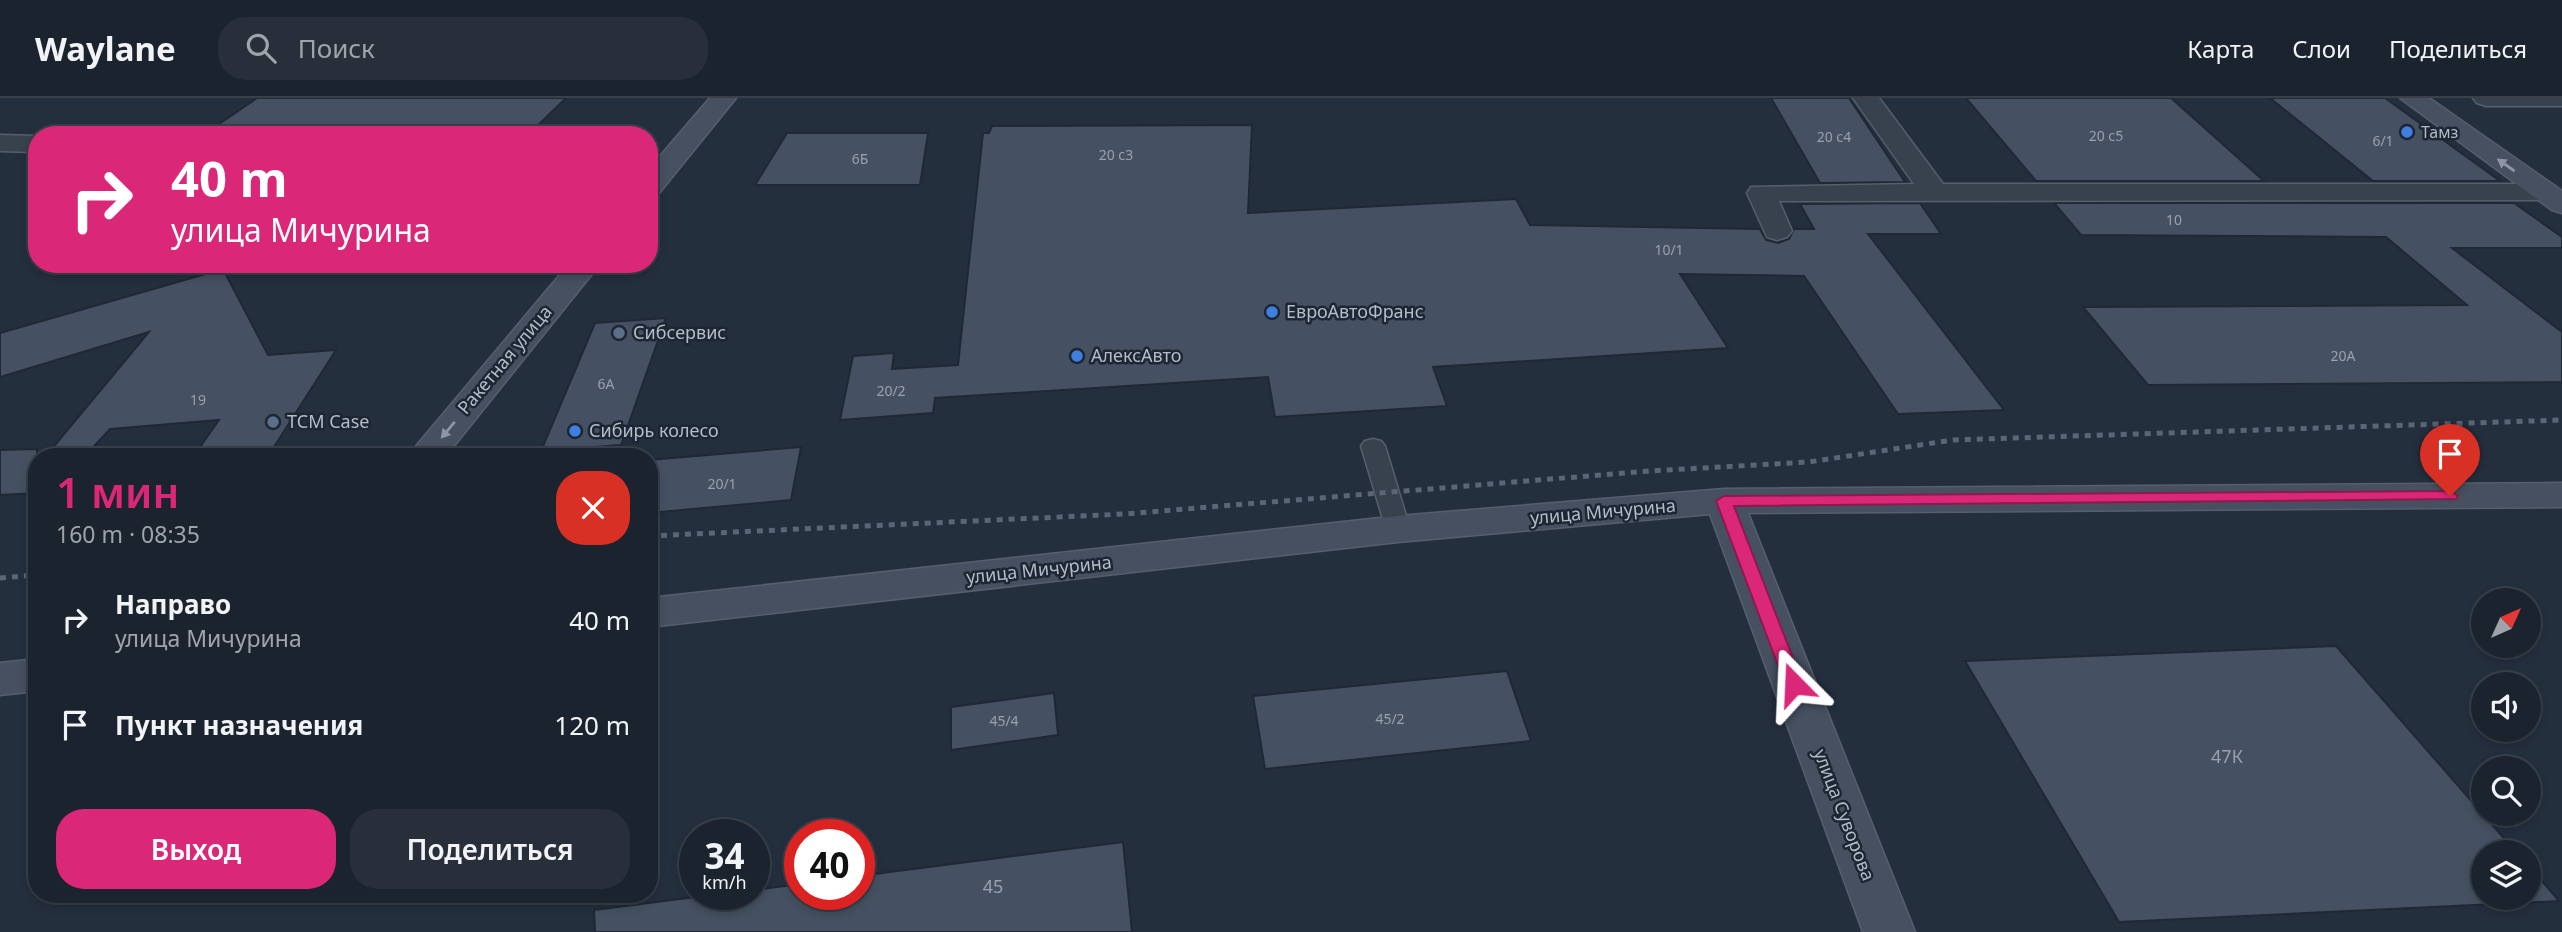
<!DOCTYPE html>
<html lang="ru">
<head>
<meta charset="utf-8">
<style>
	:root { --surface:#1b232e; --page:#282f3a; --text:#f1f3f6; --muted:#a0a4aa; --line:#39404a; --accent:#db2777 }
	body { margin:0; font-family:"Noto Sans",sans-serif; background:var(--page); color:var(--text); height:100vh; display:flex; flex-direction:column; font-size:26px; white-space:nowrap }
	* { box-sizing:border-box; margin:0 }
	p { font-size:23px; color:var(--muted) }
	.icon { flex:none; width:38px; height:38px; fill:none; stroke:currentColor; stroke-width:2; stroke-linecap:round; stroke-linejoin:round }
	.map { position:relative; flex:1; overflow:hidden }
	.side { position:absolute; left:28px; top:350px; width:630px; height:455px; display:flex; flex-direction:column; background:var(--surface); border-radius:28px; box-shadow:0 4px 10px #0003,0 0 0 2px var(--line) }
	.side>* { flex:none }
	.hud { position:absolute; left:28px; top:28px; width:630px; height:147px; border-radius:28px; box-shadow:0 4px 10px #0003,0 0 0 2px var(--line); background:#db2777; color:#fff; overflow:hidden }
	.needle { width:46px; rotate:45deg }
	.tools { position:absolute; left:2471px; top:490px; display:grid; gap:14px }
	.tools a { display:grid; place-items:center; width:70px; height:70px; border-radius:50%; background:var(--surface); box-shadow:0 4px 10px #0003,0 0 0 2px var(--line); font-size:35px }
	.speed { position:absolute; left:679px; top:721px; display:flex; gap:14px; font-size:35px; font-weight:700; text-align:center }
	.speed>* { display:grid; place-content:center; width:91px; height:91px; border-radius:50%; background:var(--surface); box-shadow:0 4px 10px #0003,0 0 0 2px var(--line); line-height:1 }
	.speed small { font-size:18px; font-weight:400 }
	.speed .limit { border:10px solid #d22; background:#fff; color:#111 }
	.pin { position:absolute; display:grid; place-items:center; width:60px; height:60px; color:#fff; margin:-72px -30px; border-radius:50% 50% 50% 0; rotate:-45deg; box-shadow:0 0 7px #0007 }
	.pin .icon { rotate:45deg }
	.me { position:absolute; width:77px; margin:-38px; rotate:339deg; stroke-linejoin:round; filter:drop-shadow(0 0 5px #0008) }
	.turn { display:flex; align-items:center; gap:24px; height:147px; padding:0 28px; font-size:32px }
	.turn .icon { width:91px; height:91px; stroke-width:2.5 }
	.turn b { display:block; font-size:49px; line-height:60px }
	.round { display:grid; place-items:center; flex:none; width:74px; height:74px; border-radius:28px; background:var(--page) }
	.head { display:flex; align-items:center; justify-content:space-between; height:119px; padding:0 28px }
	h1 { font-size:42px; font-weight:600; line-height:52px; color:var(--accent) }
	.action { display:flex; gap:14px; margin-top:auto; padding:14px 28px }
	.action a { flex:1; height:80px; border-radius:28px; background:var(--accent); color:#fff; font-size:28px; font-weight:600; line-height:80px; text-align:center }
	.action a+a { background:var(--page); color:var(--text) }
	ul { padding:0; list-style:none }
	li { display:flex; align-items:center; gap:21px; height:105px; padding:0 28px }
	li div { flex:1 }
	li b { display:block; font-size:26px }
	li em { font-style:normal }
	header { display:flex; align-items:center; gap:42px; box-sizing:border-box; height:98px; padding:0 35px; background:var(--surface); border-bottom:2px solid var(--line) }
	header strong { font-size:33px }
	nav { display:flex; gap:38px; margin-inline-start:auto; font-size:24px }
	.search { width:490px; height:63px; background:var(--page); display:flex; align-items:center; gap:18px; box-sizing:border-box; padding:0 24px; border-radius:28px; color:var(--muted); font-size:26px }
	.map>svg:first-child { display:block }
</style>
</head>
<body>
<header>
<strong>Waylane</strong>
<div class="search"><svg class="icon" aria-label="search" viewBox="0 0 24 24"><circle cx="10" cy="10" r="6"/><path d="M15 15l6 6"/></svg>Поиск</div>
<nav><a>Карта</a><a>Слои</a><a>Поделиться</a></nav>
</header>
<div class="map">
<svg width="2562" height="834" viewBox="0 0 2562 834">
	<rect width="100%" height="100%" fill="#242f3e"/>
	<g fill="#455162" stroke="#1f2835" stroke-width="2">
		<polygon points="257,0 566,0 528,37 209,33"/>
		<polygon points="1771,0 1849,0 1905,84 1820,85"/>
		<polygon points="1966,0 2171,0 2264,83 2036,83"/>
		<polygon points="2270,0 2385,0 2500,83 2373,83"/>
		<polygon points="1252,27 1248,115 1516,101 1530,127 1760,131 1766,142 1778,145 1789,141 1794,131 1814,131 1800,106 1920,105 1941,136 1868,136 2004,312 1898,316 1804,178 1680,176 1728,250 1433,269 1447,308 1275,319 1268,279 935,300 933,315 840,322 853,258 894,255 892,271 958,267 983,35 989,35 992,28"/>
		<polygon points="787,35 928,35 920,87 755,87"/>
		<polygon points="2054,105 2514,105 2562,139 2562,150 2452,150 2562,234 2562,284 2148,287 2083,209 2467,207 2386,139 2081,137"/>
		<polygon points="223,171 268,257 336,252 272,352 193,359 219,322 110,331 84,359 45,359 149,234 0,279 0,235"/>
		<polygon points="666,220 621,347 541,353 595,225"/>
		<polygon points="801,349 791,402 649,415 649,362"/>
		<polygon points="37,351 37,395 0,397 0,352"/>
		<polygon points="2336,548 2516,754 2483,754 2483,800 2529,800 2529,768 2559,803 2119,824 1965,563"/>
		<polygon points="1507,573 1531,643 1265,671 1253,598"/>
		<polygon points="1054,595 1058,637 951,652 951,609"/>
		<polygon points="1123,744 1132,834 595,834 594,812 719,796 754,796 754,792 800,786 800,796 859,796 859,778"/>
	</g>
	<g fill="none" stroke-linecap="round" stroke-linejoin="round">
		<g stroke="#565f6c" stroke-width="3">
			<polygon id="lane" points="1373,341 1381,343 1385,348 1410,431 1407,437 1389,437 1386,431 1361,348 1365,343"/>
		</g>
		<g stroke="#565f6c" stroke-width="3">
			<g id="street">
				<polygon points="1853,0 1879,0 1943,86 2545,86 2555,88 2559,94 2555,100 2545,102 1779,103 1792,133 1787,139 1777,142 1767,139 1747,95 1751,89 1914,86"/>
				<polygon points="2473,0 2562,0 2562,8 2486,8 2477,5"/>
				<polygon points="0,37 37,38 37,54 0,53"/>
			</g>
		</g>
		<g stroke="#565f6c" stroke-width="3">
			<g id="secondary">
				<polygon points="710,0 736,0 659,95 649,97 649,71"/>
				<polygon points="2400,0 2429,0 2562,93 2562,115 2552,112"/>
				<polygon points="569,166 600,166 445,359 407,359"/>
				<polygon points="2562,385 2562,409 1748,415 1915,834 1863,834 1710,416 1398,444 649,529 649,500 1398,418 1724,391"/>
				<polygon points="37,561 37,593 0,597 0,565"/>
			</g>
		</g>
		<use href="#lane" fill="#38414e" fill-rule="evenodd"/>
		<use href="#street" fill="#38414e" fill-rule="evenodd"/>
		<use href="#secondary" fill="#465061" fill-rule="evenodd"/>
		<g stroke="#5a6575" stroke-width="5" stroke-dasharray="6 6" stroke-linecap="butt">
			<polyline points="649,438 1124,416 1649,373 1809,364 1953,342 2562,322"/>
			<polyline points="0,480 37,477"/>
		</g>
	</g>
	<defs><path id="oneway-solid" d="M-6-.8H1V-3.2L6.5 0L1 3.2V.8H-6Z" transform="scale(1.75)"/></defs>
	<g fill="#8e96a5">
		<use href="#oneway-solid" transform="translate(2506 67) rotate(-145)"/>
		<use href="#oneway-solid" transform="translate(448 332) rotate(130)"/>
	</g>
	<polygon fill="#db2777" stroke="#8e194d" stroke-width="2" points="2450,393 2458,398 2456,401 1734,408 1803,586 1794,592 1785,586 1716,403 1724,398"/>
	<g fill="#3f7fe0" stroke="#1d2633" stroke-width="2.5">
		<circle cx="2407" cy="34" r="7"/>
		<circle cx="1272" cy="214" r="7"/>
		<circle cx="1077" cy="258" r="7"/>
		<circle cx="575" cy="333" r="7"/>
	</g>
	<g fill="#5c6f8a" stroke="#1d2633" stroke-width="2.5">
		<circle cx="619" cy="235" r="7"/>
		<circle cx="273" cy="324" r="7"/>
	</g>
	<g text-anchor="middle" stroke-width="5" stroke-linejoin="round" paint-order="stroke">
		<g font-size="14" fill="#98a1af">
			<text x="2106" y="43">20 с5</text>
			<text x="1834" y="44">20 с4</text>
			<text x="2383" y="48">6/1</text>
			<text x="1116" y="62">20 с3</text>
			<text x="860" y="66">6Б</text>
			<text x="2174" y="127">10</text>
			<text x="1669" y="157">10/1</text>
			<text x="2343" y="263">20А</text>
			<text x="606" y="291">6А</text>
			<text x="891" y="298">20/2</text>
			<text x="198" y="307">19</text>
			<text x="722" y="391">20/1</text>
			<text x="1390" y="626">45/2</text>
			<text x="1004" y="628">45/4</text>
		</g>
		<g font-size="16" fill="#b4bcc9" stroke="#1d2633" text-anchor="start">
			<text x="2421" y="40">Тамз</text>
		</g>
		<g font-size="18" fill="#b4bcc9" stroke="#1d2633" text-anchor="start">
			<text x="1286" y="220">ЕвроАвтоФранс</text>
			<text x="633" y="241">Сибсервис</text>
			<text x="1091" y="264">АлексАвто</text>
			<text x="287" y="330">ТСМ Case</text>
			<text x="589" y="339">Сибирь колесо</text>
		</g>
		<g font-size="18" fill="#b4bcc9" stroke="#1d2633">
			<text transform="translate(505 262) rotate(-50)" y="6">Ракетная улица</text>
			<text transform="translate(1603 414) rotate(-5)" y="6">улица Мичурина</text>
			<text transform="translate(1039 472) rotate(-6)" y="6">улица Мичурина</text>
			<text transform="translate(1844 717) rotate(69)" y="6">улица Суворова</text>
		</g>
		<g font-size="18" fill="#98a1af">
			<text x="2227" y="665">47К</text>
			<text x="993" y="795">45</text>
		</g>
	</g>
</svg>
<div class="tools">
<a><svg class="needle" viewBox="-14 -14 28 28"><path d="M0-13l5 13h-10z" fill="#e53935"/><path d="M0 13l5-13h-10z" fill="#a0a4aa"/></svg></a>
<a><svg class="icon" aria-label="sound" viewBox="0 0 24 24"><path d="M4 9h4l5-4v14l-5-4H4zM17 9q2 3 0 6"/></svg></a>
<a><svg class="icon" aria-label="search" viewBox="0 0 24 24"><circle cx="10" cy="10" r="6"/><path d="M15 15l6 6"/></svg></a>
<a><svg class="icon" aria-label="layers" viewBox="0 0 24 24"><path d="M12 4l9 5-9 5-9-5zM3 14l9 5 9-5"/></svg></a>
</div>
<div class="speed"><div>34<small>km/h</small></div><div class="limit">40</div></div>
<div class="pin" style="left:2450px;top:398px;background:#d93025"><svg class="icon" aria-label="arrive" viewBox="0 0 24 24"><path d="M6 21V4h12l-3 4 3 4H6"/></svg></div>
<svg class="me" style="left:1794px;top:586px" viewBox="-20 -20 40 40"><path d="M0-17L14 15 0 8-14 15z" fill="#db2777" stroke="#fff" stroke-width="4"/></svg>
<div class="hud">
<div class="turn"><svg class="icon" aria-label="right" viewBox="0 0 24 24"><path d="M7 20v-9h11M14 6l5 5-5 5"/></svg><div><b>40 m</b>улица Мичурина</div></div>
</div>
<section class="side">
<div class="head"><div><h1>1 мин</h1><p>160 m · 08:35</p></div><a class="round" style="background:#d93025;color:#fff"><svg class="icon" aria-label="close" viewBox="0 0 24 24"><path d="M6 6l12 12M18 6L6 18"/></svg></a></div>
<ul>
<li><svg class="icon" aria-label="right" viewBox="0 0 24 24"><path d="M7 20v-9h11M14 6l5 5-5 5"/></svg><div><b>Направо</b><p>улица Мичурина</p></div><em>40 m</em></li>
<li><svg class="icon" aria-label="arrive" viewBox="0 0 24 24"><path d="M6 21V4h12l-3 4 3 4H6"/></svg><div><b>Пункт назначения</b></div><em>120 m</em></li>
</ul>
<div class="action"><a>Выход</a><a>Поделиться</a></div>
</section>
</div>
</body>
</html>
